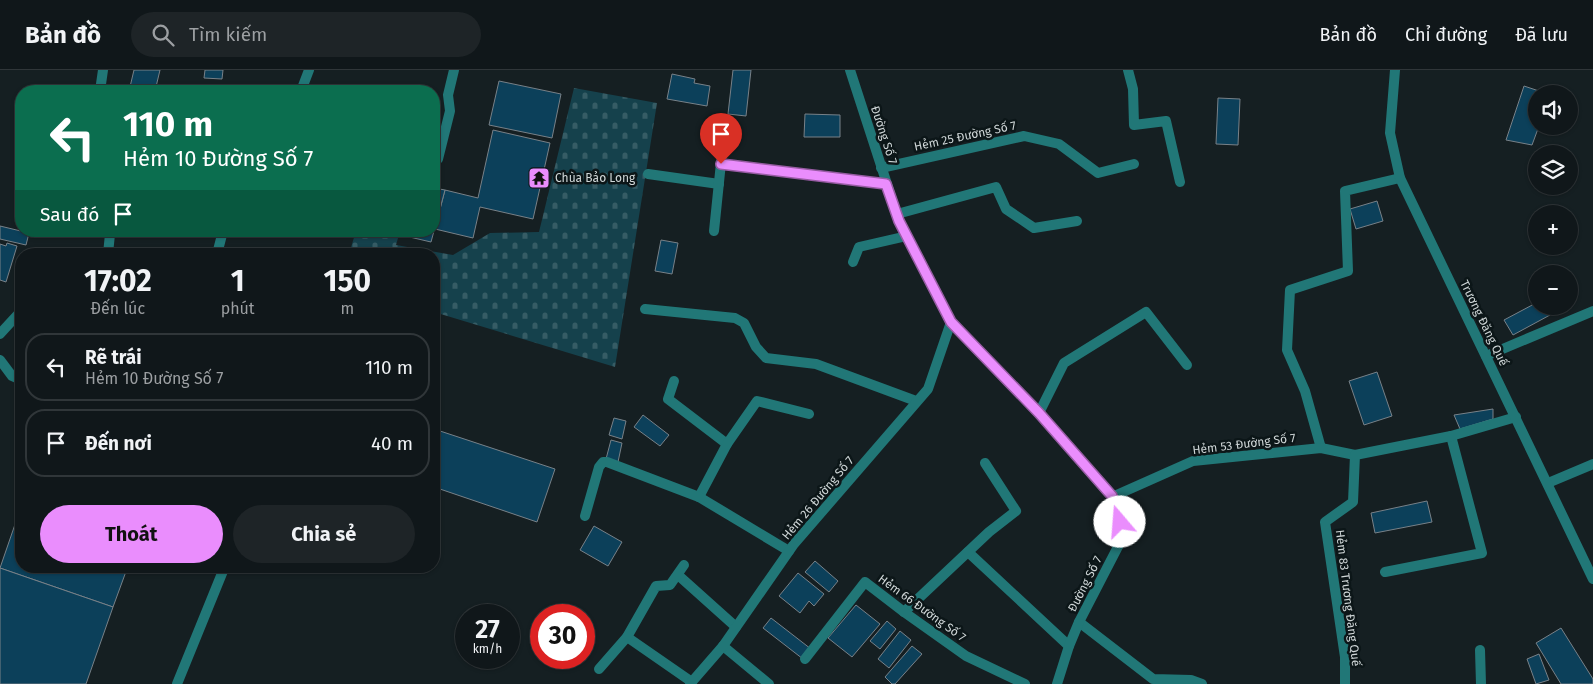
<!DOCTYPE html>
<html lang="vi">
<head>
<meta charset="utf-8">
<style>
	:root { --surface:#10171a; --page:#1e2427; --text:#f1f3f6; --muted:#9c9fa2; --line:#303639; --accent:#ea8dfd }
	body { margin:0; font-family:"Fira Sans",sans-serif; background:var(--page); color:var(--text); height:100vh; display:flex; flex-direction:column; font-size:19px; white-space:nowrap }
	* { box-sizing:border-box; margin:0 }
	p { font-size:16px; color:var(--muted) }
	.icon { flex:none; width:28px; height:28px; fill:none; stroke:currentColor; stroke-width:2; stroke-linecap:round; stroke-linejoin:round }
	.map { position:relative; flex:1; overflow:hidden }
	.panel { position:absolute; left:15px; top:178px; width:425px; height:325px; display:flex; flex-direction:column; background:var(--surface); border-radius:20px; box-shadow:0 1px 4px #0004,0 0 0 1px var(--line) }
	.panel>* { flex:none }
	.guide { position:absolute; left:15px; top:15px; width:425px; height:152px; border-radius:20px; box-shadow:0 1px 4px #0004,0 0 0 1px var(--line); background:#0b6e4f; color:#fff; overflow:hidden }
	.fabs { position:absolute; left:1528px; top:15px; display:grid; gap:10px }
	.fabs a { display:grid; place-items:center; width:50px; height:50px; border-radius:50%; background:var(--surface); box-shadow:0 1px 4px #0004,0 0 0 1px var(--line); font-size:25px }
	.speed { position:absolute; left:455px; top:534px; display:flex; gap:10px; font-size:25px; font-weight:700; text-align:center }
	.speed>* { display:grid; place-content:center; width:65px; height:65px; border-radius:50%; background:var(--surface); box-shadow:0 1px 4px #0004,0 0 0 1px var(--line); line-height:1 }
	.speed small { font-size:12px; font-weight:400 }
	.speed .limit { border:8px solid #d22; background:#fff; color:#111 }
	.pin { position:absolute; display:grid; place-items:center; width:42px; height:42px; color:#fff; margin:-51px -21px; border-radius:50% 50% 50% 0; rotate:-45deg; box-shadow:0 0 5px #0007 }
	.pin .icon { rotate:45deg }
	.me { position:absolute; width:55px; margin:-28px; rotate:342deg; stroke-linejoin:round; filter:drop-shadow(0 0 4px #0008) }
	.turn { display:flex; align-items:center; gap:18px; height:105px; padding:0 25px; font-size:22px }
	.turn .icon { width:65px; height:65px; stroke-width:2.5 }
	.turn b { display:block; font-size:35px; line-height:42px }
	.then { display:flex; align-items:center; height:48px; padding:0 25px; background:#0003; gap:10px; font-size:19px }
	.eta { display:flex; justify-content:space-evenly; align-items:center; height:85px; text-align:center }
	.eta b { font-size:30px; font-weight:700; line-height:35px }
	.primary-button { display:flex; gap:10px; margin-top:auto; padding:10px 25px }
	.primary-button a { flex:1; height:58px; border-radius:30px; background:var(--accent); color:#111; font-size:20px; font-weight:700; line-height:58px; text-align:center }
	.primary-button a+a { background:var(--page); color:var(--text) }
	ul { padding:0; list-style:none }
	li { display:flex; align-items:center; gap:15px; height:68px; margin:0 10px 8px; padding:0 15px; border:2px solid var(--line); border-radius:20px }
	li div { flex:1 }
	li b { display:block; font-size:19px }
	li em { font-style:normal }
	header { display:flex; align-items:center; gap:30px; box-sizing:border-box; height:70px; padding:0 25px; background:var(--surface); border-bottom:1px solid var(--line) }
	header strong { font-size:24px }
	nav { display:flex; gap:28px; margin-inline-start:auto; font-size:18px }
	.search { width:350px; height:45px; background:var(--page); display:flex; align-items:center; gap:12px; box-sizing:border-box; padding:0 18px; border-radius:28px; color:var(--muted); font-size:19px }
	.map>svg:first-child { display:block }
</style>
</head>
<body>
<header>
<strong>Bản đồ</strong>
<div class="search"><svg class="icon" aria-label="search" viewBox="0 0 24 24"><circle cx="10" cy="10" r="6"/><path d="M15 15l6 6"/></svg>Tìm kiếm</div>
<nav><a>Bản đồ</a><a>Chỉ đường</a><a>Đã lưu</a></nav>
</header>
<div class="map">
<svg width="1593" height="614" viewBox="0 0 1593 614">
	<defs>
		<pattern id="cemetery-stones" width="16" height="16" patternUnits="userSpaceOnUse" patternTransform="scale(1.25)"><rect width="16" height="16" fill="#15414c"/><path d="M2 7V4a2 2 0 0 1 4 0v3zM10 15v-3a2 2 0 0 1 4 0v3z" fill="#365c65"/></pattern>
	</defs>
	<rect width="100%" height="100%" fill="#151f22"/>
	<polygon fill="url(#cemetery-stones)" points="574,18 657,33 615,297 434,242 434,184 349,184 356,161 400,161 396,175 453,185 490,163 539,162"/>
	<g fill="#0c405a" stroke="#788188">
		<polygon points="134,0 160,0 155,21 129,21"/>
		<polygon points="205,0 223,0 222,9 204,8"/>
		<polygon points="733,0 751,0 746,46 728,44"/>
		<polygon points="672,4 695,9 694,13 710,16 707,36 667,29"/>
		<polygon points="499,11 561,24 552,68 489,55"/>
		<polygon points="1524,16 1548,24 1536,24 1536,56 1539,56 1532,75 1506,70"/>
		<polygon points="1218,28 1240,29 1238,75 1216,74"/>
		<polygon points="805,44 840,45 840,67 804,67"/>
		<polygon points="493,60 550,73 533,149 480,137 473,168 435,159 445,120 478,128"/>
		<polygon points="434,118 445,120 431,172 401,165 401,161 434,161"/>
		<polygon points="1377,131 1383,151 1356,159 1350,139"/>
		<polygon points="0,156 29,163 26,175 0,169"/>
		<polygon points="661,170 678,173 672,204 655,201"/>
		<polygon points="7,173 17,176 6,212 0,210 0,174 6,176"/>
		<polygon points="1536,233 1536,236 1546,236 1550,245 1513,265 1504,250"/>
		<polygon points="1377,302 1392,346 1364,355 1349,311"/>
		<polygon points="1493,339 1493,349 1460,359 1454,345"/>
		<polygon points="643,345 669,365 660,376 634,357"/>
		<polygon points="614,348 626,351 622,369 609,365"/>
		<polygon points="434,359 555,399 537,452 434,417"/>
		<polygon points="611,370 622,373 618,392 606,389"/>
		<polygon points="1427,431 1432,452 1375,463 1371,443"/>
		<polygon points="21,437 21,496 128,496 113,537 0,498"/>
		<polygon points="594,456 622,472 608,496 580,480"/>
		<polygon points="815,491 838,511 829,522 805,502"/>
		<polygon points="0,498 113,537 86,614 0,614"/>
		<polygon points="798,503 824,524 814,536 809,531 800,543 779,526"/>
		<polygon points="856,535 880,554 852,587 828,568"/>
		<polygon points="771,548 811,579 803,589 763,558"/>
		<polygon points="887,551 896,559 880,579 870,571"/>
		<polygon points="1561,558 1593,609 1593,614 1561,614 1536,573"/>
		<polygon points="900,561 911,570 889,598 878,589"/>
		<polygon points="912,576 922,584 895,614 892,614 885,607"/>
		<polygon points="1539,584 1549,610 1536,614 1527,589"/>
	</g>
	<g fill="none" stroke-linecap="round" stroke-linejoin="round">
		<g stroke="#217777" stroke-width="10">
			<polyline points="1128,0 1133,19 1134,55 1166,51 1180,112"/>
			<polyline points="100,21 103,0"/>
			<polyline points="301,21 309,0"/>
			<polyline points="438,89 450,41 448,25 454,0"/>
			<polyline points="721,94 886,114"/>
			<polyline points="881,98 1024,66 1059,74 1098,103 1134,94"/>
			<polyline points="648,104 719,114"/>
			<polyline points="897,144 996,117 1006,139 1034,158 1077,151"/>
			<polyline points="714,161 722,83"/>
			<polyline points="108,184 110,164 112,161"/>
			<polyline points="853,192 859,177 907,166"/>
			<polyline points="645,239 735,248 744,253 756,277 766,288 816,294 916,331"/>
			<polyline points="0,264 21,241"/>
			<polyline points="1486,286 1593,241"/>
			<polyline points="674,311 668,329 727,374"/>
			<polyline points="1039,343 1064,293 1146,242 1187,295"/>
			<polyline points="1321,378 1305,321 1287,280 1290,220 1348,201 1345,121 1400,108"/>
			<polyline points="1548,413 1593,394"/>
			<polyline points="699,427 727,374 757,331 809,344"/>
			<polyline points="1112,427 1193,391 1321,378 1355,385"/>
			<polyline points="585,446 599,397 603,392 607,392 699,427 789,481"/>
			<polyline points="968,482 1069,576"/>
			<polyline points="1385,502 1482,483 1451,366"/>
			<polyline points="678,505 736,557"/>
			<polyline points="904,542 989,462 1016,441 985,393"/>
			<polyline points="1079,552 1153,609 1191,610 1202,614"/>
			<polyline points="627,567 692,612"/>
			<polyline points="723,576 769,614"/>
			<polyline points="1480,580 1481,614"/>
			<polyline points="805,589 865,512 904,542 966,586 1025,614"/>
			<polyline points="599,599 627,567 656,516 670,515 684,495"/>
			<polyline points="177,614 225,496"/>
			<polyline points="690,614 723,576 794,474 928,319 951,252"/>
			<polyline points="1345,614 1345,587 1325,452 1353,432 1355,385 1451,366 1516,347"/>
		</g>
		<g stroke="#217777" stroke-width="10">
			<polyline points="850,0 899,151 951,252 1039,343 1112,427 1124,465 1079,552 1069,576 1057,614"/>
			<polyline points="1395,0 1390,63 1400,108 1593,509"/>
			<polyline points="217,184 223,161"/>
			<polyline points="0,290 12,306 21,310"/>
		</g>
	</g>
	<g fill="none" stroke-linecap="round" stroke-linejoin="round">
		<g stroke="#985ca4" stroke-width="12">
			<polyline id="route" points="721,94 886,114 899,151 951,252 1039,343 1112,426 1120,452"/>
		</g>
		<use href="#route" stroke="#ea8dfd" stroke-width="9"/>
	</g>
	<defs>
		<g id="temple-square" transform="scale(1.125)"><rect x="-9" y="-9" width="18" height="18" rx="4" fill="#ea8dfd" stroke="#0c1618"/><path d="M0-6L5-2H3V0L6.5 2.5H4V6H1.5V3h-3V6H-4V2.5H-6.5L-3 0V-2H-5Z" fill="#111"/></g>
	</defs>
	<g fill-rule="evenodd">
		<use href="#temple-square" x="539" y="108"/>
	</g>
	<g text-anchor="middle" stroke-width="5" stroke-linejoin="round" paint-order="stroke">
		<g font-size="12" fill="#cfd6d7" stroke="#0c1618">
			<text transform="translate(884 65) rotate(72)" y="4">Đường Số 7</text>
			<text transform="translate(965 66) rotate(-12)" y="4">Hẻm 25 Đường Số 7</text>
			<text transform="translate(1484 253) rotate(64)" y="4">Trương Đăng Quế</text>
			<text transform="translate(1244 374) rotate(-7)" y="4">Hẻm 53 Đường Số 7</text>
			<text transform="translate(818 428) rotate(-50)" y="4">Hẻm 26 Đường Số 7</text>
			<text transform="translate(1085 514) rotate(-63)" y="4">Đường Số 7</text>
			<text transform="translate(1348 528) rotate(83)" y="4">Hẻm 83 Trương Đăng Quế</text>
			<text transform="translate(922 538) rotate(36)" y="4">Hẻm 66 Đường Số 7</text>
		</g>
		<g font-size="12" fill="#cfd6d7" stroke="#0c1618" text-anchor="start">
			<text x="555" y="112">Chùa Bảo Long</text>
		</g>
	</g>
</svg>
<div class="fabs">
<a><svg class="icon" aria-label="sound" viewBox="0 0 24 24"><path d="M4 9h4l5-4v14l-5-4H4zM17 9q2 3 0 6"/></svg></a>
<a><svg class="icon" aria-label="layers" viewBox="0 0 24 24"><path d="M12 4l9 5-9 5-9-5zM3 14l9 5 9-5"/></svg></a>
<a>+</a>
<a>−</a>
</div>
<div class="speed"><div>27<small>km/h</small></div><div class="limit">30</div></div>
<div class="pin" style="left:721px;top:94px;background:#d93025"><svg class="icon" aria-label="arrive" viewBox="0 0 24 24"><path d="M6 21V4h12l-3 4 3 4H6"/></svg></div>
<svg class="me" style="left:1120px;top:452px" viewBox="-20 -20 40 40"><circle r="19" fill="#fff"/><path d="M0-13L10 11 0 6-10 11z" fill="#ea8dfd"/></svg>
<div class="guide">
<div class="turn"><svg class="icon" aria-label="left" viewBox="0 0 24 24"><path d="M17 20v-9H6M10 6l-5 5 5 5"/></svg><div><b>110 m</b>Hẻm 10 Đường Số 7</div></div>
<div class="then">Sau đó<svg class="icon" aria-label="arrive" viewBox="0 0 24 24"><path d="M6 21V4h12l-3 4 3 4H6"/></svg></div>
</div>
<section class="panel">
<div class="eta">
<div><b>17:02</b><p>Đến lúc</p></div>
<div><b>1</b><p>phút</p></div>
<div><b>150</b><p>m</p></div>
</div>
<ul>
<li><svg class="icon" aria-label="left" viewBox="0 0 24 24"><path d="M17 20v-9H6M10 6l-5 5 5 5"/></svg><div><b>Rẽ trái</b><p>Hẻm 10 Đường Số 7</p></div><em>110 m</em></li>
<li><svg class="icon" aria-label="arrive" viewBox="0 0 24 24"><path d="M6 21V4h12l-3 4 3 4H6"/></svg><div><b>Đến nơi</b></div><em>40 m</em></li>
</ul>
<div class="primary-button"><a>Thoát</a><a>Chia sẻ</a></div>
</section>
</div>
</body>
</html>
